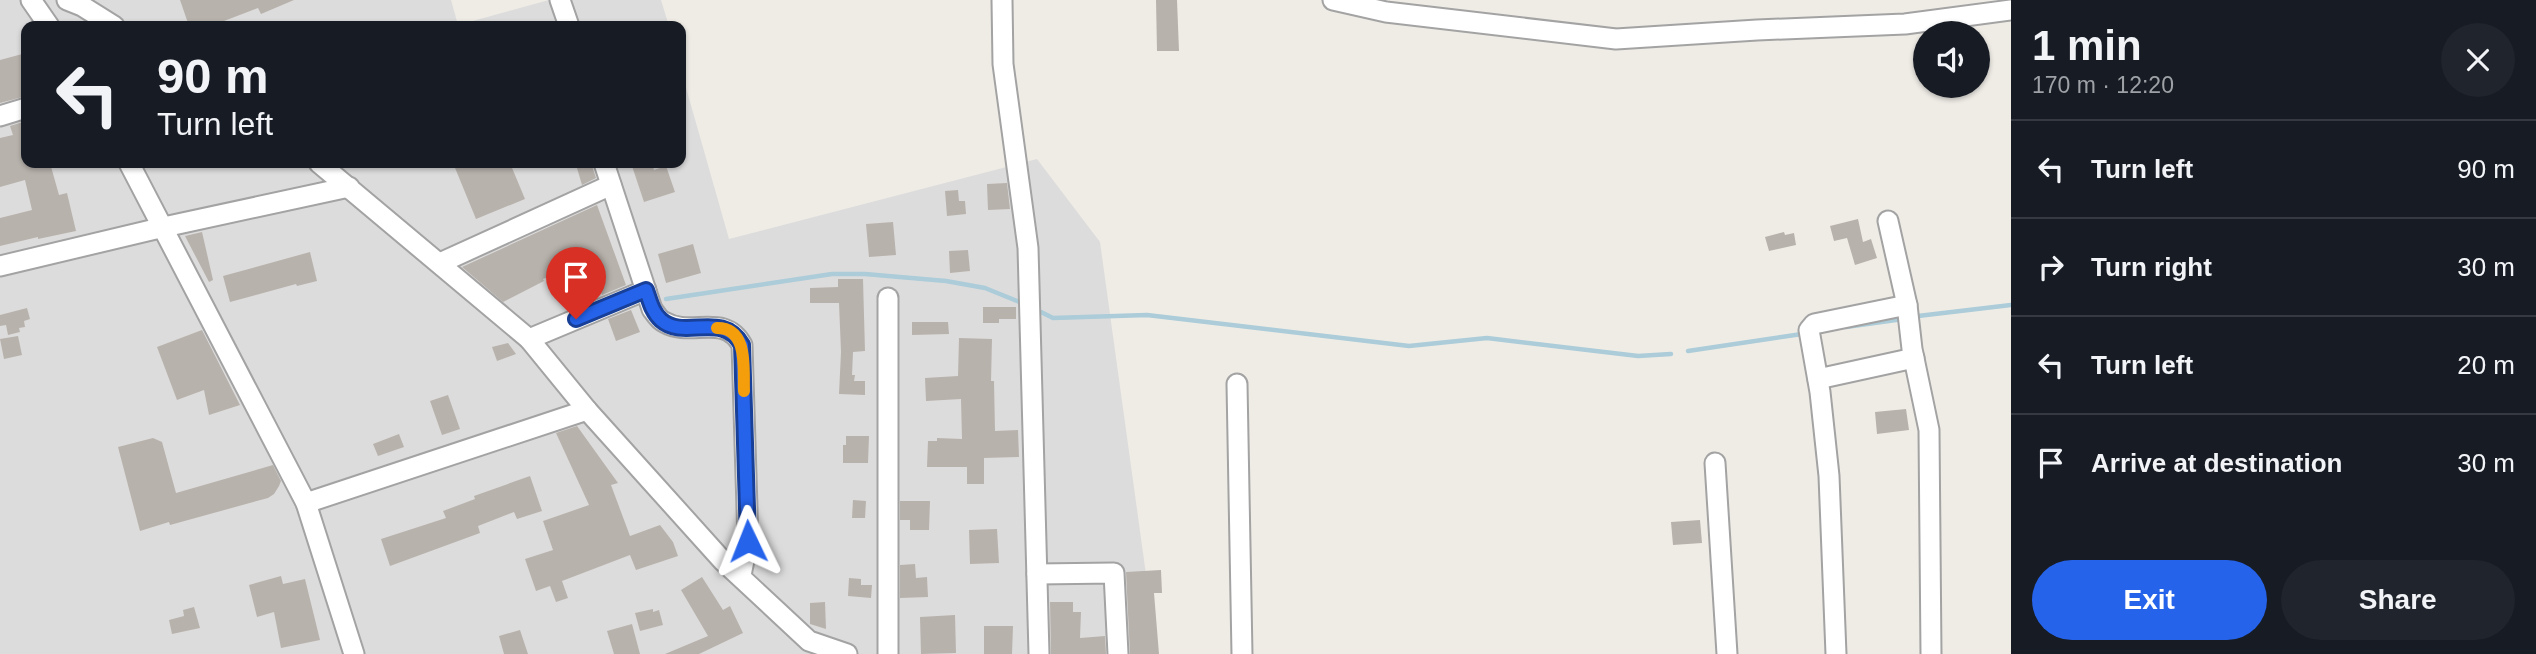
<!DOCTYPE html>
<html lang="en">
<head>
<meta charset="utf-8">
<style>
	:root { --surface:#171b24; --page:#20242c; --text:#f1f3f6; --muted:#9ea1a6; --line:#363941; --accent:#2563eb }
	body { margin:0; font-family:Arial,sans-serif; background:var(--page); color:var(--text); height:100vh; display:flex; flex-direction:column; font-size:26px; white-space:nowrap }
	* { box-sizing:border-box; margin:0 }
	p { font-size:23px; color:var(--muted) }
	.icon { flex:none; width:38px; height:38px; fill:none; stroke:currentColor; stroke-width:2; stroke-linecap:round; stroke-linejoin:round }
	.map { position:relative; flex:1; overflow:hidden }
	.details { display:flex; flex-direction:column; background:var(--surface); width:525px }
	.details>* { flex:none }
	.guide { position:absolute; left:21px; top:21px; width:665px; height:147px; border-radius:14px; box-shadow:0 2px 5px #0004; background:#171b24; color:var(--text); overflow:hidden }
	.controls { position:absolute; left:1913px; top:21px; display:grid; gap:14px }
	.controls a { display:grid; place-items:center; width:77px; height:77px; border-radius:50%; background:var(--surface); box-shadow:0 2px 5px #0004; font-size:35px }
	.pin { position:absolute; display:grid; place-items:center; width:60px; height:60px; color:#fff; margin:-72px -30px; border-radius:50% 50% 50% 0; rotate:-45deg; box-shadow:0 0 7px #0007 }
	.pin .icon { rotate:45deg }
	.me { position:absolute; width:77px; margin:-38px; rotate:358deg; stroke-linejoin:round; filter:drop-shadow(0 0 5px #0008) }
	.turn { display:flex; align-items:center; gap:24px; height:147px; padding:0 21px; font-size:32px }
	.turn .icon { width:91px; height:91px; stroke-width:2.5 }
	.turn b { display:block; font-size:49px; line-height:60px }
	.round { display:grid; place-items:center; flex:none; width:74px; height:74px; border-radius:37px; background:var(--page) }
	.summary { display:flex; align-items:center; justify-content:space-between; height:119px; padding:0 21px }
	h1 { font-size:42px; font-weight:700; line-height:52px }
	.button { display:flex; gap:14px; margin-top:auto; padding:14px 21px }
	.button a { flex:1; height:80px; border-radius:42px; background:var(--accent); color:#fff; font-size:28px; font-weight:700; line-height:80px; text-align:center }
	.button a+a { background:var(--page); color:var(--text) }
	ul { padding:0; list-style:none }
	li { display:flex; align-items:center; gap:21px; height:98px; padding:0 21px; border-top:2px solid var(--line) }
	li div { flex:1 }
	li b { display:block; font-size:26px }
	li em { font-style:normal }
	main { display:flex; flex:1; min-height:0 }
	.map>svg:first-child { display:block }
</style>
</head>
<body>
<main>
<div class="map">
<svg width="2011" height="654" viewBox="0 0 2011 654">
	<rect width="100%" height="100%" fill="#efece6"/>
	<polygon fill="#dddcdc" points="0,0 451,0 458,25 549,0 661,0 669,26 26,26 26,163 681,163 681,70 729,239 1037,159 1100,242 1157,654 0,654"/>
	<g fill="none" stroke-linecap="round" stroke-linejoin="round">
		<g stroke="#abccd8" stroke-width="4.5">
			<polyline points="666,299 832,274 865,274 946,281 985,288 1022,303"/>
			<polyline points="1041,312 1053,318 1147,315 1409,346 1487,338 1638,356 1671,354"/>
			<polyline points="1918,316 2011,305"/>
			<polyline points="1846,327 1903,319"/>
			<polyline points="1688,351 1802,334"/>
		</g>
	</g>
	<g fill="#b8b2ac">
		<polygon points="180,0 294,0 261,14 258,8 211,26 189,26"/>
		<polygon points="1156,0 1177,0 1179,51 1157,51"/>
		<polygon points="26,53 26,96 0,103 0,60"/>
		<polygon points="26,121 26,163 50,163 59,195 67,193 76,231 38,239 38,237 0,246 0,218 32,210 25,180 0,187 0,138 13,135 10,126"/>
		<polygon points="453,163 510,163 525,199 476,219"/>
		<polygon points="591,163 596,178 582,185 577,168"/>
		<polygon points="631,163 652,163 654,170 666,166 675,192 644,202"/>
		<polygon points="1007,183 1010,209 988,210 987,184"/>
		<polygon points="958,190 959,201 965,201 966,214 947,216 945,191"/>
		<polygon points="597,205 626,285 602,295 590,261 543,279 544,281 503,302 462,267"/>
		<polygon points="1858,219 1863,242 1871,239 1877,258 1855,265 1847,238 1834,241 1830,226"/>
		<polygon points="893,222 896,255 869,257 866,224"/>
		<polygon points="202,232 213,280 209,282 185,236"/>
		<polygon points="1784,232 1785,235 1794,233 1796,245 1769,251 1765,237"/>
		<polygon points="693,244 701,273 666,283 658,254"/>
		<polygon points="968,250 970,271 950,273 949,251"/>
		<polygon points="310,252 317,281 297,286 296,284 230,302 223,276"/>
		<polygon points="838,279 863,279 865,351 853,352 852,375 855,375 854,381 865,381 865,395 839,394 841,352 839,303 810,303 810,288 838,287"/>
		<polygon points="983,307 1016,307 1016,319 999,319 999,323 983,323"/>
		<polygon points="27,308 30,319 24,321 25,327 19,328 20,332 8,335 6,325 0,326 0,315"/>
		<polygon points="631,310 640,332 616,341 608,319"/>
		<polygon points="912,322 948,322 949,334 912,335"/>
		<polygon points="202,330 240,405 209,415 204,390 177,400 157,347"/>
		<polygon points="18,336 22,355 4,359 0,339"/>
		<polygon points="959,338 992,339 991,381 994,381 995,431 1018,430 1019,457 984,458 984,484 967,484 967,467 927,467 928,441 937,441 937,438 962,439 961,399 926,401 925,378 958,376"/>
		<polygon points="508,343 516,354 497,361 492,347"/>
		<polygon points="448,395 460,429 442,435 430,401"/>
		<polygon points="1906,409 1909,430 1877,434 1875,412"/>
		<polygon points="577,426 618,483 611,485 630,536 660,525 673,542 678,556 636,570 630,555 562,581 568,598 556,602 550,586 536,591 525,559 553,550 543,521 589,505 556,433"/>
		<polygon points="399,434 404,447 378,456 373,444"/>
		<polygon points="846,436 869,436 868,463 843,463 843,445 846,445"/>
		<polygon points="153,438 162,442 176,493 273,465 281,481 279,486 274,494 268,498 170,525 169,522 140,531 118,447"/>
		<polygon points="530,476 542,511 517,519 514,512 478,526 480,533 390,566 381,539 446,518 443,511 475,499 474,496"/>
		<polygon points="853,500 866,501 865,518 852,518"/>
		<polygon points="900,501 930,501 929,530 910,530 910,520 900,520"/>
		<polygon points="1700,520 1702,543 1673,545 1671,522"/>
		<polygon points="997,529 999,563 970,564 969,530"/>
		<polygon points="915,564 916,578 927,577 928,597 900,598 900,565"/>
		<polygon points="1161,570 1162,593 1154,593 1159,654 1130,654 1126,572"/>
		<polygon points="281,576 283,584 305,579 320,640 281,648 274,612 257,617 249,585"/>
		<polygon points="702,577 723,610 730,606 743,633 699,654 665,654 708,636 681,590"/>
		<polygon points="849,578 861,579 861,585 872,585 871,598 848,596"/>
		<polygon points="825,602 826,629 810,624 810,603"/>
		<polygon points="1050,602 1073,602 1073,612 1081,612 1080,638 1105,636 1106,654 1051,654"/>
		<polygon points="194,607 200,628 172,634 169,620 184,616 183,610"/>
		<polygon points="653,609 653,612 659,610 663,625 640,631 635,613"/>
		<polygon points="955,615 956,653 921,654 920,617"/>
		<polygon points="632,624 640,654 614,654 607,631"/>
		<polygon points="984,626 1013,626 1012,654 984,654"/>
		<polygon points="520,630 528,654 504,654 499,636"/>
	</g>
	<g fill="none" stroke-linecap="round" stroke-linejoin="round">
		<g stroke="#a3a3a3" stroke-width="23">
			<g id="minor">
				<polyline points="31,0 49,26"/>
				<polyline points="67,0 82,6 114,26"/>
				<polyline points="560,0 569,26"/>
				<polyline points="1002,0 1003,64 1028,248 1039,654"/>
				<polyline points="1333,0 1386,12 1616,39 1757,30 1905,24 2011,10"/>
				<polyline points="0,116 26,108"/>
				<polyline points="129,163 306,503 354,654"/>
				<polyline points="319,163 529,339 587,410 722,560 809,641 847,654"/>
				<path d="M604 163 652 309C655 313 659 320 664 322 691 338 724 312 742 345L748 541 741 575"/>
				<polyline points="1888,221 1907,305 1912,349 1929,430 1931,654"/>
				<polyline points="440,263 611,185"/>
				<polyline points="0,266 164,227 349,187"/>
				<polyline points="888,298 888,654"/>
				<polyline points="529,339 646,290"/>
				<polyline points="1818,379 1914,358"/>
				<polyline points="1237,384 1242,654"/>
				<polyline points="1715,463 1727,654"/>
				<polyline points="306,503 587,410"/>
				<polyline points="1037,574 1114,573 1118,654"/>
				<polyline points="1836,654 1829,476 1820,392 1809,330 1814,324 1907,305"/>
			</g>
		</g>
		<use href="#minor" stroke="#fff" stroke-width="19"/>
	</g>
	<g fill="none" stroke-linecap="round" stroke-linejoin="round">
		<g stroke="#184099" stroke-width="18">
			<path id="route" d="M576 319 646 290C650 301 652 312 661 320 685 341 722 310 742 345L748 541"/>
		</g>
		<use href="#route" stroke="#2563eb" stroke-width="12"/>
		<path stroke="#f59e0b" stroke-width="12" d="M717 328C749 328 743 369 744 391"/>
	</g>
</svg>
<div class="controls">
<a><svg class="icon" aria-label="sound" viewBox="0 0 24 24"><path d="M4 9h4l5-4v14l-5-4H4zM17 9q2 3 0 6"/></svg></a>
</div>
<div class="pin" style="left:576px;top:319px;background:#d93025"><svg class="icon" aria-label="arrive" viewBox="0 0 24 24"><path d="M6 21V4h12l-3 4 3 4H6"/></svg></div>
<svg class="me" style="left:748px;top:541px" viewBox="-20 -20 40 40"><path d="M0-17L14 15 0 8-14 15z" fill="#2563eb" stroke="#fff" stroke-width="4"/></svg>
<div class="guide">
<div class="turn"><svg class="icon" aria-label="left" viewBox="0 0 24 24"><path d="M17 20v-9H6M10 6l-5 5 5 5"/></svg><div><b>90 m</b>Turn left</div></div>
</div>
</div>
<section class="details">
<div class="summary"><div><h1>1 min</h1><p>170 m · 12:20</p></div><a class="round"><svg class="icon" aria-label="close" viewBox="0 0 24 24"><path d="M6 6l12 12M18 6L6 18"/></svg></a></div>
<ul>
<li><svg class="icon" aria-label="left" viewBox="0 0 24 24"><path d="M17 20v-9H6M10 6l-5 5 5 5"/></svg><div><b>Turn left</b></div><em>90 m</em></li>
<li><svg class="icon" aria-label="right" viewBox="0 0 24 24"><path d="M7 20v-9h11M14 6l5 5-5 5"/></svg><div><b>Turn right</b></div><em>30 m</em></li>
<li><svg class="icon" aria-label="left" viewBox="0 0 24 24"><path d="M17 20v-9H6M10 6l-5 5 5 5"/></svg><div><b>Turn left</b></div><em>20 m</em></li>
<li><svg class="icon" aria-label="arrive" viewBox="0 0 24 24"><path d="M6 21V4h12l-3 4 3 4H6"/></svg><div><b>Arrive at destination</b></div><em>30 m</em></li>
</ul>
<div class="button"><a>Exit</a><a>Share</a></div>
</section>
</main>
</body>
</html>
